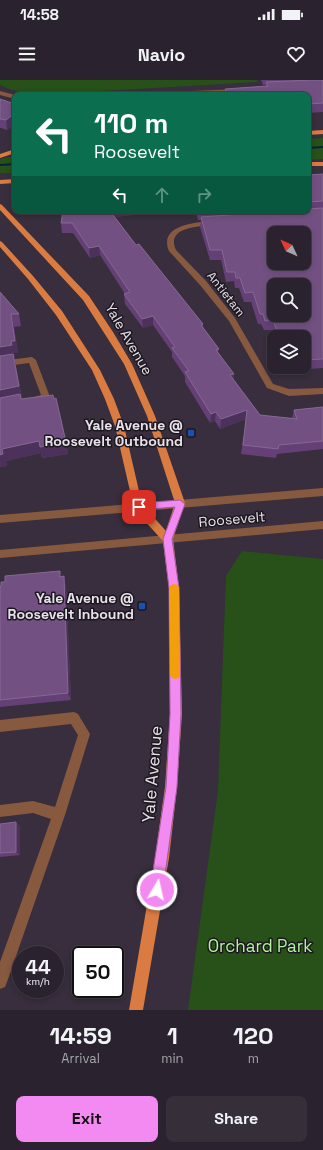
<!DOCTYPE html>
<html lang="en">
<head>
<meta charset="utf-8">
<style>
	:root { --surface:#2a222e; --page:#362f3a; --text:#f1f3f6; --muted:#a5a4aa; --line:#463f4a; --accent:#f38af1 }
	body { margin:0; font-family:"Space Grotesk",sans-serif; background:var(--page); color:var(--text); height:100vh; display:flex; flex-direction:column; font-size:15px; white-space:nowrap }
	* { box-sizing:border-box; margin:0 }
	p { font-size:13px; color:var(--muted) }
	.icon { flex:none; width:22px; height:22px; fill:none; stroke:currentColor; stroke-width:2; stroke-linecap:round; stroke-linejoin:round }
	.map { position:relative; height:930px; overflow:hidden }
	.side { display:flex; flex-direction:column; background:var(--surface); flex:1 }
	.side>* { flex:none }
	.hud { position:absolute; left:12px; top:12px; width:299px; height:122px; border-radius:8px; box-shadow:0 2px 6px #0003,0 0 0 1px var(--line); background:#0b6e4f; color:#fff; overflow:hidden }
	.needle { width:26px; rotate:314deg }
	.fabs { position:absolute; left:267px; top:146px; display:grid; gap:8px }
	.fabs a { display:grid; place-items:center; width:44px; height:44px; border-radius:8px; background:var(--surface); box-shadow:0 2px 6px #0003,0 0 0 1px var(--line); font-size:20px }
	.speed { position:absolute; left:12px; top:866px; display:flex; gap:8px; font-size:20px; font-weight:700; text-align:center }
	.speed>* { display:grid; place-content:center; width:52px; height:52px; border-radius:50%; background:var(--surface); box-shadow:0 2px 6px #0003,0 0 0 1px var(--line); line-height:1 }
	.speed small { font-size:10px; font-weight:400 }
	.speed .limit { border:2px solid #111; border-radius:6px; background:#fff; color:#111 }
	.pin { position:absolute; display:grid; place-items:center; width:34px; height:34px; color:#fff; margin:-17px; border-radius:8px; box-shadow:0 2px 6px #0006 }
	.me { position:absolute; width:44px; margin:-22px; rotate:9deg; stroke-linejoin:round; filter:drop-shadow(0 0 3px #0008) }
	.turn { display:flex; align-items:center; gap:14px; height:84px; padding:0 16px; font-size:18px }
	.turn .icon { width:52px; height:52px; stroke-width:2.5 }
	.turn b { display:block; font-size:28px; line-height:34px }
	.lanes { display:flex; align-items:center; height:38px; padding:0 16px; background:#0003; justify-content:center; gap:20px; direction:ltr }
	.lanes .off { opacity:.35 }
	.eta { display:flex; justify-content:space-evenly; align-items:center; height:68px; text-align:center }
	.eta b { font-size:24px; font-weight:800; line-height:28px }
	.cta { display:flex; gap:8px; margin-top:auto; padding:8px 16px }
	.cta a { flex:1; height:46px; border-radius:8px; background:var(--accent); color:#111; font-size:16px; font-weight:800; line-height:46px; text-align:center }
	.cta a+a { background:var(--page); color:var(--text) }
	.status { display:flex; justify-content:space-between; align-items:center; height:28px; padding:0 20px; background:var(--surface); direction:ltr }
	.status svg { height:11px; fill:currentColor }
	header { display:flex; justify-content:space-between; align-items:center; height:52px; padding:0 16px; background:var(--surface); font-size:18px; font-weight:800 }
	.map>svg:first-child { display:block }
</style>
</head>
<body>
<div class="status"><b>14:58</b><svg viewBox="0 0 49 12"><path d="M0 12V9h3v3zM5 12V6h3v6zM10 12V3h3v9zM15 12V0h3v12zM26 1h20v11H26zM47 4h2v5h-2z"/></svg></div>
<header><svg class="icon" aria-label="menu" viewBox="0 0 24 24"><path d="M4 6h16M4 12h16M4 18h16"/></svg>Navio<svg class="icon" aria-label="heart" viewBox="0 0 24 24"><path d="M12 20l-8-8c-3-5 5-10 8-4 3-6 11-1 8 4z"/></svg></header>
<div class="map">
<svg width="323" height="930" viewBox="0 0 323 930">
	<rect width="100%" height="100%" fill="#382e3d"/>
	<g fill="#275119">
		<path d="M0 0H257V2L50 14C32 13 16 13 0 5Z"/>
		<polygon points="323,58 323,79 308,80 308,59"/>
		<polygon points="15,76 15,93 0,93 0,79"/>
		<polygon points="242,471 323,479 323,930 188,930 218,711 226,496"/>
	</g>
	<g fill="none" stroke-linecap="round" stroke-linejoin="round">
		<g fill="#04243e" fill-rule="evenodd">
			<polygon points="323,66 323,68 308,69 308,67"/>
			<polygon points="15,83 15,85 0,86 0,84"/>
		</g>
		<g fill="#87593f" fill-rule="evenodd">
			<polygon points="241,9 242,10 239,12 136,15 139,13"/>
			<polygon points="0,11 15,15 15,19 0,15"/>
			<path d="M213 141 215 142V144C201 147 165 146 176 170L206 201 235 238 273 304 289 309 323 308V314L289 316 267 308 229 241 200 205 169 171C158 145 196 142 213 141Z"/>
			<polygon points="32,277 36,280 50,317 49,319 34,323 31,322 30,320 31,318 41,315 29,283 0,287 0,281"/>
			<polygon points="323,408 323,416 0,443 0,435"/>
			<polygon points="323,441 323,449 0,478 0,470"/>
			<polygon points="74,632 78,634 90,654 65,735 7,902 5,907 0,909 0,882 51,739 33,733 0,737 0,725 33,721 55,727 78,655 71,644 0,652 0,640"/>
		</g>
		<g fill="#da7b42" fill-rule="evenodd">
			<polygon points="323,50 323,54 308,55 308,51"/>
			<polygon points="15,69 15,73 0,78 0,74"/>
			<rect x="308" y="82" width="15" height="4"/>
			<polygon points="15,99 15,103 0,104 0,100"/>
			<polygon points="0,124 2,125 89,216 113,252 132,284 155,336 185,423 173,459 179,508 182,634 177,707 169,778 143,930 129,930 155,778 165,707 170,634 169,508 163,461 142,438 133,424 115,346 105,319 92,290 56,235 28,199 0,167 0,161 2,162 33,196 62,231 100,290 114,319 124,346 142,424 166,451 175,423 147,336 124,284 83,220 0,130"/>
		</g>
	</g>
	<g fill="#644076">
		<polygon points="261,0 323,0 323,32 308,33 308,15 225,15 225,9 266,6 266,5 263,5"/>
		<polygon points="0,19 15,24 15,44 7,50 1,48 0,48"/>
		<polygon points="323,94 323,288 296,290 295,287 304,287 304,257 274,257 272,250 264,250 261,244 258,244 251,222 244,222 239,208 235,208 234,201 226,202 221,180 210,180 200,147 201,140 198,140 196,131 308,131 308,95"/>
		<polygon points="63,131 132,131 132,135 115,137 136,165 203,244 203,247 219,269 218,272 234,294 234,300 260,335 292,338 294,330 323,327 323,369 277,374 276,378 241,374 246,339 220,349 215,341 210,343 185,302 185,296 172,277 172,272 153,245 143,248 125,224 124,214 125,214 100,175 90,178 73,153 62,153 61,143"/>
		<polygon points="136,131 170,131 137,135"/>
		<polygon points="0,212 19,234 21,246 14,247 18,273 14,273 15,278 14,278 16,286 22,318 21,318 22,319 66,362 68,374 42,378 41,373 6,381 7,386 0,387"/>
		<polygon points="62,496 66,505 71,620 0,627 0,506"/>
		<polygon points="0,744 20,746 20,775 0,777"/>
	</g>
	<g fill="#4c325a">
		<polygon points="15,33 15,44 7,50 6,40"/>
		<polygon points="109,131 132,131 132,135 109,138"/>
		<polygon points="99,166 100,175 90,178 89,168"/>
		<polygon points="11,234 14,247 18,273 14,273 15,278 14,278 22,318 0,322 0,267 11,261"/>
		<polygon points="153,236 153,245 143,248 142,239"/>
		<polygon points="234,294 233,303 230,295"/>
		<polygon points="247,330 246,339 220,349 221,339"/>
		<polygon points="216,332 215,341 210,343 211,334"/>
		<polygon points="39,361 66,362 68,374 42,378 41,373 6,381 7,386 0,387 0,375 2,369"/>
		<polygon points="64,496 66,505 71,620 68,613"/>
		<polygon points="16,742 20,746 20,775 16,772"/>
	</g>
	<g fill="#725182" stroke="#856893" fill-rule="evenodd">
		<polygon points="312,0 323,0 323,23 308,24 308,15 228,15 225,9 268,6 266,2"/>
		<polygon points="152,12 153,15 135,15 134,13"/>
		<polygon points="0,19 15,24 15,33 6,40 0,39"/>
		<polygon points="323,94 323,121 308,122 308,95"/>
		<path d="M323 128V279L304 280V257H279L273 240 265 241 263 234H260L253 212 245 213 240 198H236L235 192H227L222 170H210L201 137 284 131H308V129ZM274 153H304V183H274ZM274 205H304V235H274Z"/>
		<polygon points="63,131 110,131 136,165 139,164 203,244 201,245 219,269 216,270 234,294 230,295 260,335 297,339 294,330 323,327 323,361 279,365 278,369 243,365 247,330 221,339 216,332 211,334 185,292 189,291 172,268 175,267 153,236 142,239 124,214 130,212 99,166 89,168 72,143 61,143"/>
		<polygon points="0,212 19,234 11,234 15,261 11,261 12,265 0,267"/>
		<polygon points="13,274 19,306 0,310 0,276"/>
		<polygon points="20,314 21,319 53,315 54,319 56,318 66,362 40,367 39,361 2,369 3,374 0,375 0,318"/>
		<polygon points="60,491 60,497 64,496 68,613 0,620 0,506 1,506 1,502 5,502 5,496"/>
		<polygon points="16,742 16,772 0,773 0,744"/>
	</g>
	<polygon fill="#f38af1" stroke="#9e5a9d" points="180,420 185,424 172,459 179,508 181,634 177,707 163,810 161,814 157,816 152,814 150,810 166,707 170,634 169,508 163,459 175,427 139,430 134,427 139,423"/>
	<polygon fill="#f59e0b" points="174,504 178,505 179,508 180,595 179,598 175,599 172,598 170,595 169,508 171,505"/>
	<g fill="#1a4fb4" stroke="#1d181f" stroke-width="1.5">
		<rect x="187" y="349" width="8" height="8" rx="2"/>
		<rect x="138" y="522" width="8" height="8" rx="2"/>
	</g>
	<g text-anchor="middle" stroke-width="3" stroke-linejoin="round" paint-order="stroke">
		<g font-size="12" fill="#e8e1eb" stroke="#1d181f">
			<text transform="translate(226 214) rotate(52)" y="4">Antietam</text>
		</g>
		<g font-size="14" fill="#e8e1eb" stroke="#1d181f">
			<text transform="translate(129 259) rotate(60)" y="5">Yale Avenue</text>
			<text transform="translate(232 439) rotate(-5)" y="5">Roosevelt</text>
		</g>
		<g font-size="14" font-weight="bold" fill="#e8e1eb" stroke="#1d181f" text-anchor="end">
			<text x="183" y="350">Yale Avenue @<tspan x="183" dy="16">Roosevelt Outbound</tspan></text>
			<text x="134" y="523">Yale Avenue @<tspan x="134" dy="16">Roosevelt Inbound</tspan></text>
		</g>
		<g font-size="17" fill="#e8e1eb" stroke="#1d181f">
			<text transform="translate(152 694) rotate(-85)" y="6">Yale Avenue</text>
		</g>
		<g font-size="17" fill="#b1f39d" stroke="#1d181f">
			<text x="260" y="872">Orchard Park</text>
		</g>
	</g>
</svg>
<div class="fabs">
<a><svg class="needle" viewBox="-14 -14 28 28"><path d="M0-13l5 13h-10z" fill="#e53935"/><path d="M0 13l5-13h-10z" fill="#a5a4aa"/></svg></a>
<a><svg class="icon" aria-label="search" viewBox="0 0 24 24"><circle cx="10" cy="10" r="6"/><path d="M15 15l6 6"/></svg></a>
<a><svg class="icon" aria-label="layers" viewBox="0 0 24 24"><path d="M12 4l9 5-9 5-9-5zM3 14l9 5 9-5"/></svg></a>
</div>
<div class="speed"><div>44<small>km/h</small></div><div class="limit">50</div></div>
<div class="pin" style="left:139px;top:427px;background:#d93025"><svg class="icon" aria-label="arrive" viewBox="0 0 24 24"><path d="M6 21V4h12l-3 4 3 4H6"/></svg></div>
<svg class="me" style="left:157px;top:810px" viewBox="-20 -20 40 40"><circle r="17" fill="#f38af1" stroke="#fff" stroke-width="3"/><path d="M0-11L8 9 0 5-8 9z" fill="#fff"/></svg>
<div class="hud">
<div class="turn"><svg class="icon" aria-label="left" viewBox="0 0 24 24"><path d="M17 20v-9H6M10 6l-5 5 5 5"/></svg><div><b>110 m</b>Roosevelt</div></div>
<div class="lanes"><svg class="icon" aria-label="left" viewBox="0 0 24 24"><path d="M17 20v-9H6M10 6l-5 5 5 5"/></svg><svg class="icon off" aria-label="ahead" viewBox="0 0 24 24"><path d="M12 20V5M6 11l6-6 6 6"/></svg><svg class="icon off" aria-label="right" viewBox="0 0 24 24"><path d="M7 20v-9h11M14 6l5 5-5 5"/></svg></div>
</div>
</div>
<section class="side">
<div class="eta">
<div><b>14:59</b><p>Arrival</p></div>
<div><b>1</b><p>min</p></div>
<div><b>120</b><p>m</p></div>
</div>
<div class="cta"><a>Exit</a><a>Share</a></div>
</section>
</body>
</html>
